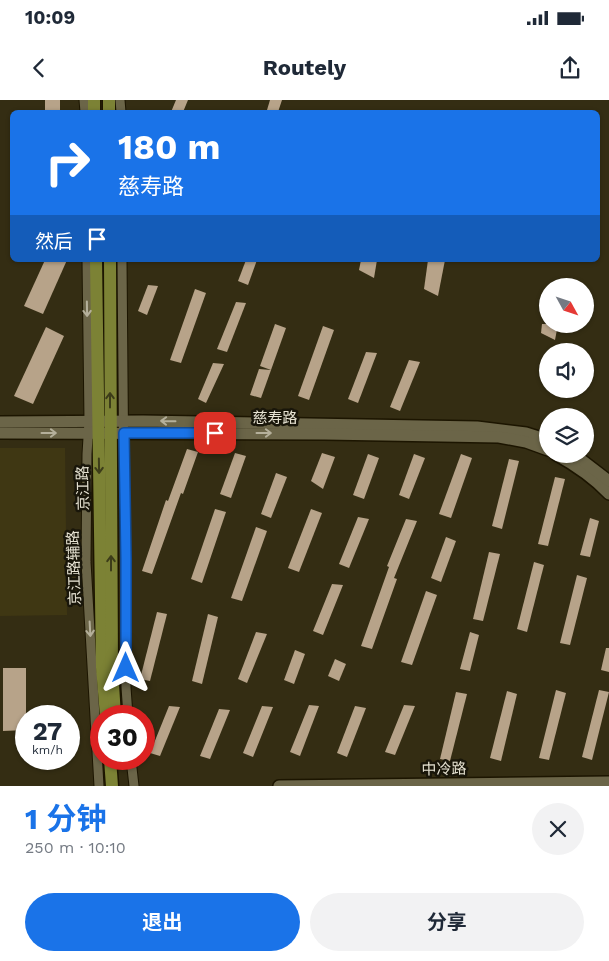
<!DOCTYPE html>
<html lang="zh">
<head>
<meta charset="utf-8">
<style>
	:root { --surface:#fff; --page:#f2f2f3; --text:#1f2937; --muted:#747a83; --accent:#1a73e8 }
	body { margin:0; font-family:"Work Sans","Noto Sans SC",sans-serif; background:var(--page); color:var(--text); height:100vh; display:flex; flex-direction:column; font-size:19px; white-space:nowrap }
	* { box-sizing:border-box; margin:0 }
	p { font-size:16px; color:var(--muted) }
	.icon { flex:none; width:28px; height:28px; fill:none; stroke:currentColor; stroke-width:2; stroke-linecap:round; stroke-linejoin:round }
	.map { position:relative; height:686px; overflow:hidden }
	.side { display:flex; flex-direction:column; background:var(--surface); flex:1 }
	.side>* { flex:none }
	.banner { position:absolute; left:10px; top:10px; width:590px; height:152px; border-radius:8px; box-shadow:0 1px 4px #0004; background:#1a73e8; color:#fff; overflow:hidden }
	.needle { width:32px; rotate:130deg }
	.buttons { position:absolute; left:539px; top:178px; display:grid; gap:10px }
	.buttons a { display:grid; place-items:center; width:55px; height:55px; border-radius:50%; background:var(--surface); box-shadow:0 1px 4px #0004; font-size:25px }
	.speed { position:absolute; left:15px; top:605px; display:flex; gap:10px; font-size:25px; font-weight:700; text-align:center }
	.speed>* { display:grid; place-content:center; width:65px; height:65px; border-radius:50%; background:var(--surface); box-shadow:0 1px 4px #0004; line-height:1 }
	.speed small { font-size:12px; font-weight:400 }
	.speed .limit { border:8px solid #d22; background:#fff; color:#111 }
	.pin { position:absolute; display:grid; place-items:center; width:42px; height:42px; color:#fff; margin:-21px; border-radius:10px; box-shadow:0 2px 8px #0006 }
	.me { position:absolute; width:55px; margin:-28px; rotate:0deg; stroke-linejoin:round; filter:drop-shadow(0 0 4px #0008) }
	.turn { display:flex; align-items:center; gap:18px; height:105px; padding:0 25px; font-size:22px }
	.turn .icon { width:65px; height:65px; stroke-width:2.5 }
	.turn b { display:block; font-size:35px; line-height:42px }
	.then { display:flex; align-items:center; height:48px; padding:0 25px; background:#0003; gap:10px; font-size:19px }
	.round { display:grid; place-items:center; flex:none; width:52px; height:52px; border-radius:26px; background:var(--page) }
	.headline { display:flex; align-items:center; justify-content:space-between; height:85px; padding:0 25px }
	h1 { font-size:30px; font-weight:700; line-height:38px; color:var(--accent) }
	.action { display:flex; gap:10px; margin-top:auto; padding:10px 25px }
	.action a { flex:1; height:58px; border-radius:30px; background:var(--accent); color:#fff; font-size:20px; font-weight:700; line-height:58px; text-align:center }
	.action a+a { background:var(--page); color:var(--text) }
	.status { display:flex; justify-content:space-between; align-items:center; height:35px; padding:0 25px; background:var(--surface); direction:ltr }
	.status svg { height:14px; fill:currentColor }
	header { display:flex; justify-content:space-between; align-items:center; height:65px; padding:0 25px; background:var(--surface); font-size:22px; font-weight:700 }
	.map>svg:first-child { display:block }
</style>
</head>
<body>
<div class="status"><b>10:09</b><svg viewBox="0 0 49 12"><path d="M0 12V9h3v3zM5 12V6h3v6zM10 12V3h3v9zM15 12V0h3v12zM26 1h20v11H26zM47 4h2v5h-2z"/></svg></div>
<header><svg class="icon" aria-label="back" viewBox="0 0 24 24"><path d="M15 5l-7 7 7 7"/></svg>Routely<svg class="icon" aria-label="share" viewBox="0 0 24 24"><path d="M12 15V3M7 8l5-5 5 5M5 13v7h14v-7"/></svg></header>
<div class="map">
<svg width="609" height="686" viewBox="0 0 609 686">
	<rect width="100%" height="100%" fill="#342d13"/>
	<polygon fill="#3f3713" points="0,348 65,348 67,515 0,516"/>
	<g fill="#b7a389">
		<rect x="45" y="0" width="15" height="12"/>
		<polygon points="176,0 188,0 183,12 171,12"/>
		<polygon points="270,0 282,0 278,12 267,10"/>
		<polygon points="45,160 67,160 43,214 24,206"/>
		<polygon points="246,160 257,160 248,185 238,181"/>
		<polygon points="361,160 377,160 374,178 359,170"/>
		<polygon points="428,160 445,160 438,196 424,189"/>
		<polygon points="148,185 158,186 147,215 138,211"/>
		<polygon points="195,189 206,193 181,263 170,260"/>
		<polygon points="236,202 246,203 227,252 217,249"/>
		<polygon points="275,224 286,228 271,270 260,266"/>
		<polygon points="542,224 558,224 555,240 541,233"/>
		<polygon points="323,226 334,230 309,300 298,296"/>
		<polygon points="46,227 64,236 33,304 14,296"/>
		<polygon points="366,252 377,253 358,303 348,299"/>
		<polygon points="409,260 420,262 400,311 390,307"/>
		<polygon points="213,263 224,264 206,303 198,299"/>
		<polygon points="259,269 271,270 261,298 250,295"/>
		<polygon points="187,349 198,352 183,394 181,393 152,474 142,471 166,400 168,401"/>
		<polygon points="235,353 246,356 231,398 220,394"/>
		<polygon points="322,353 335,357 323,389 311,381"/>
		<polygon points="368,354 379,358 364,399 353,395"/>
		<polygon points="414,354 425,358 409,399 399,395"/>
		<polygon points="461,354 472,358 451,418 439,414"/>
		<polygon points="509,359 519,361 502,429 492,426"/>
		<polygon points="276,373 287,377 271,418 261,414"/>
		<polygon points="555,377 565,379 548,446 538,444"/>
		<polygon points="215,409 226,412 202,483 191,479"/>
		<polygon points="311,409 322,413 299,472 288,468"/>
		<polygon points="358,417 369,419 349,468 339,464"/>
		<polygon points="590,418 599,421 590,457 580,455"/>
		<polygon points="406,419 417,421 394,478 397,479 372,549 361,546 389,467 387,466"/>
		<polygon points="256,427 267,431 242,501 231,498"/>
		<polygon points="446,437 456,441 441,482 431,478"/>
		<polygon points="489,452 500,454 483,521 473,519"/>
		<polygon points="534,462 544,465 527,532 517,529"/>
		<polygon points="577,475 587,478 570,545 560,543"/>
		<polygon points="332,484 343,485 323,535 313,531"/>
		<polygon points="426,491 437,495 412,565 401,562"/>
		<polygon points="157,512 167,514 150,581 140,579"/>
		<polygon points="208,514 218,517 202,584 192,581"/>
		<polygon points="256,532 267,534 247,583 238,579"/>
		<polygon points="470,532 479,535 470,571 460,569"/>
		<polygon points="606,548 609,548 609,572 601,570"/>
		<polygon points="295,550 305,554 294,584 284,580"/>
		<polygon points="335,559 346,564 339,581 328,576"/>
		<polygon points="3,568 26,568 26,630 3,631"/>
		<polygon points="556,590 566,593 549,660 539,658"/>
		<polygon points="599,590 609,592 592,660 582,657"/>
		<polygon points="507,591 517,594 501,661 490,658"/>
		<polygon points="456,592 467,594 450,661 440,659"/>
		<polygon points="309,605 319,606 300,656 290,652"/>
		<polygon points="404,605 415,606 395,655 385,652"/>
		<polygon points="169,606 180,607 160,656 150,653"/>
		<polygon points="262,606 273,607 253,657 243,653"/>
		<polygon points="355,606 366,608 347,657 337,653"/>
		<polygon points="219,609 230,610 210,659 200,656"/>
	</g>
	<g fill="none" stroke-linecap="round" stroke-linejoin="round">
		<g stroke="#1c1500" stroke-width="11">
			<g id="street">
				<polyline points="84,0 85,12"/>
				<polyline points="120,0 121,12"/>
				<polyline points="87,160 89,321 87,354 86,462 99,686"/>
				<polyline points="122,160 124,393 126,458 126,587 128,616"/>
				<polyline points="131,659 134,686"/>
			</g>
		</g>
		<g stroke="#1c1500" stroke-width="14">
			<g id="secondary">
				<polyline points="0,322 143,321 477,327 526,333 548,340"/>
				<polyline points="0,333 325,334 499,337 526,342 548,350"/>
				<path d="M555 354C575 365 593 377 609 394"/>
				<polyline points="574,354 609,381"/>
				<polyline points="279,686 609,682"/>
			</g>
		</g>
		<g stroke="#1c1500" stroke-width="15">
			<g id="primary">
				<polyline points="94,0 94,12"/>
				<polyline points="109,0 109,12"/>
				<polyline points="96,160 102,567 106,616"/>
				<polyline points="110,160 112,569 115,616"/>
				<polyline points="110,659 112,686"/>
			</g>
		</g>
		<use href="#street" stroke="#6b6548" stroke-width="9"/>
		<use href="#secondary" stroke="#6b6548" stroke-width="11"/>
		<use href="#primary" stroke="#7c8235" stroke-width="12"/>
	</g>
	<defs><path id="oneway-shaft" d="M-6 0H5M1.5-3L5.5 0L1.5 3" fill="none" stroke-width="1.6" stroke-linecap="round" stroke-linejoin="round" transform="scale(1.25)"/></defs>
	<g stroke="#b5b09b">
		<use href="#oneway-shaft" transform="translate(87 209) rotate(89)"/>
		<use href="#oneway-shaft" transform="translate(168 321) rotate(-179)"/>
		<use href="#oneway-shaft" transform="translate(49 333)"/>
		<use href="#oneway-shaft" transform="translate(264 333)"/>
		<use href="#oneway-shaft" transform="translate(90 529) rotate(87)"/>
	</g>
	<g stroke="#3c3c19">
		<use href="#oneway-shaft" transform="translate(110 300) rotate(-90)"/>
		<use href="#oneway-shaft" transform="translate(99 366) rotate(89)"/>
		<use href="#oneway-shaft" transform="translate(111 463) rotate(-90)"/>
	</g>
	<g fill="none" stroke-linecap="round" stroke-linejoin="round">
		<g stroke="#114b97" stroke-width="12">
			<polyline id="route" points="126,568 126,458 124,333 215,333"/>
		</g>
		<use href="#route" stroke="#1a73e8" stroke-width="9"/>
	</g>
	<g text-anchor="middle" stroke-width="5" stroke-linejoin="round" paint-order="stroke">
		<g font-size="15" fill="#e6e2d2" stroke="#19160a">
			<text x="275" y="323">慈寿路</text>
			<text transform="translate(83 388) rotate(-91)" y="5">京江路</text>
			<text transform="translate(74 468) rotate(-92)" y="5">京江路辅路</text>
			<text transform="translate(444 669) rotate(-1)" y="5">中冷路</text>
		</g>
	</g>
</svg>
<div class="buttons">
<a><svg class="needle" viewBox="-14 -14 28 28"><path d="M0-13l5 13h-10z" fill="#e53935"/><path d="M0 13l5-13h-10z" fill="#747a83"/></svg></a>
<a><svg class="icon" aria-label="sound" viewBox="0 0 24 24"><path d="M4 9h4l5-4v14l-5-4H4zM17 9q2 3 0 6"/></svg></a>
<a><svg class="icon" aria-label="layers" viewBox="0 0 24 24"><path d="M12 4l9 5-9 5-9-5zM3 14l9 5 9-5"/></svg></a>
</div>
<div class="speed"><div>27<small>km/h</small></div><div class="limit">30</div></div>
<div class="pin" style="left:215px;top:333px;background:#d93025"><svg class="icon" aria-label="arrive" viewBox="0 0 24 24"><path d="M6 21V4h12l-3 4 3 4H6"/></svg></div>
<svg class="me" style="left:126px;top:568px" viewBox="-20 -20 40 40"><path d="M0-17L14 15 0 8-14 15z" fill="#1a73e8" stroke="#fff" stroke-width="4"/></svg>
<div class="banner">
<div class="turn"><svg class="icon" aria-label="right" viewBox="0 0 24 24"><path d="M7 20v-9h11M14 6l5 5-5 5"/></svg><div><b>180 m</b>慈寿路</div></div>
<div class="then">然后<svg class="icon" aria-label="arrive" viewBox="0 0 24 24"><path d="M6 21V4h12l-3 4 3 4H6"/></svg></div>
</div>
</div>
<section class="side">
<div class="headline"><div><h1>1 分钟</h1><p>250 m · 10:10</p></div><a class="round"><svg class="icon" aria-label="close" viewBox="0 0 24 24"><path d="M6 6l12 12M18 6L6 18"/></svg></a></div>
<div class="action"><a>退出</a><a>分享</a></div>
</section>
</body>
</html>
